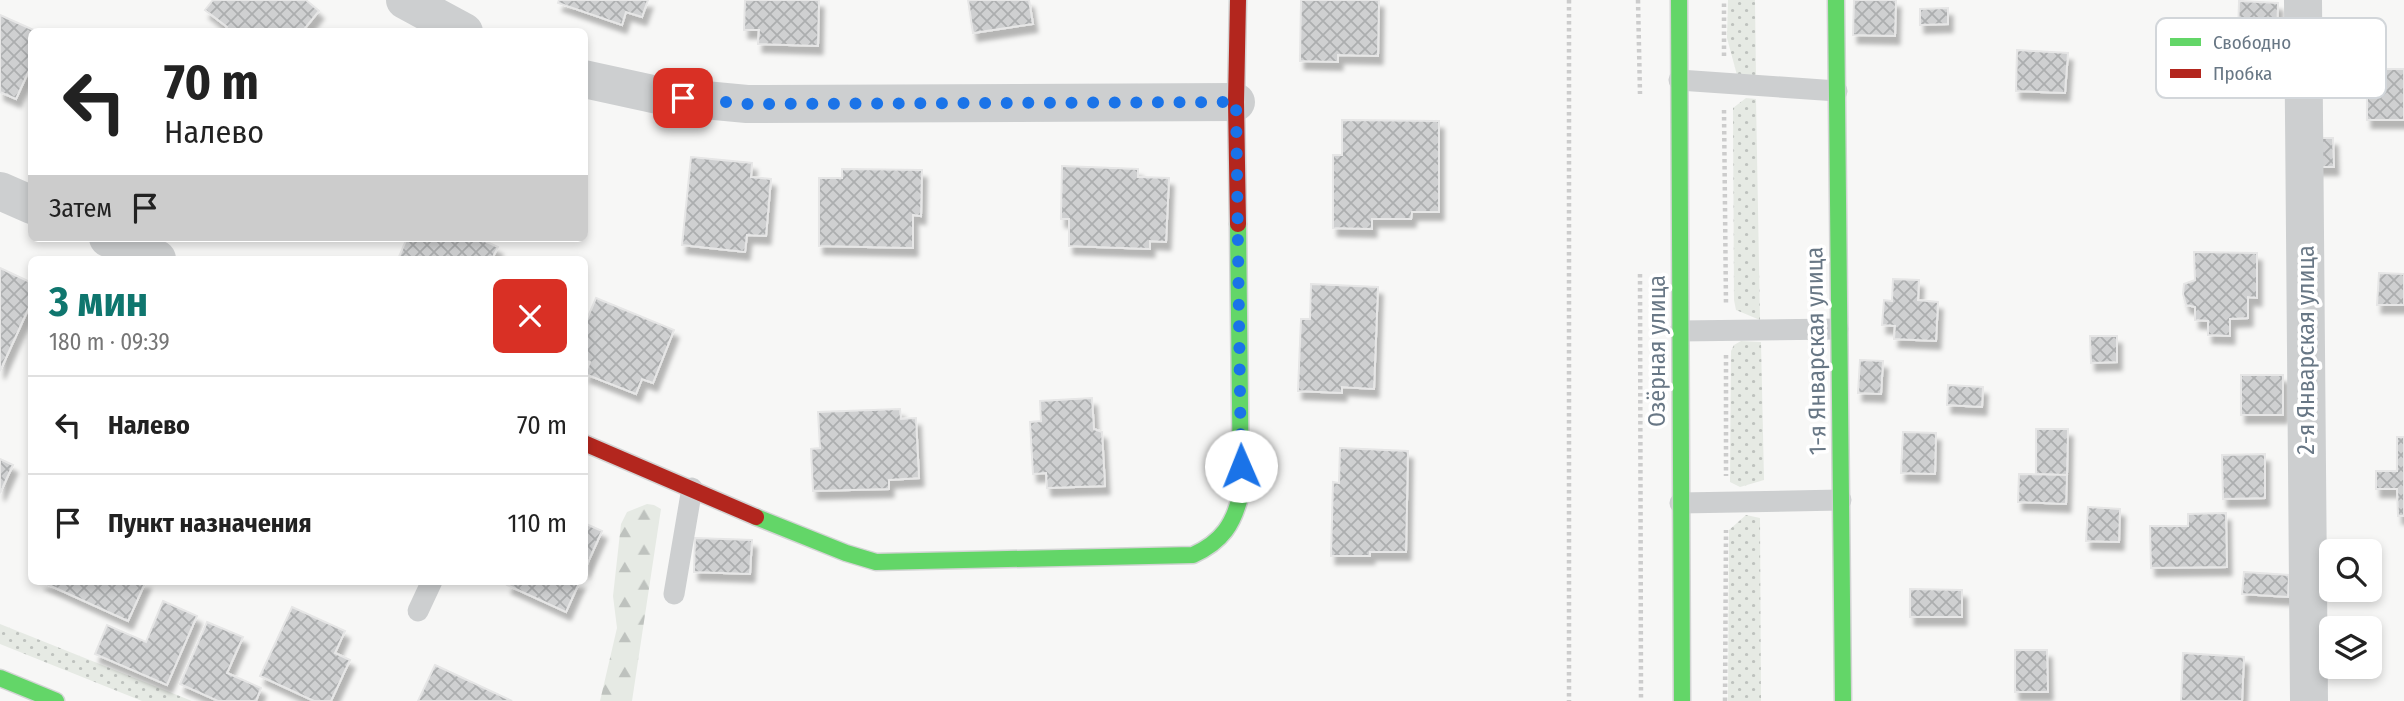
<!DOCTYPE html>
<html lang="ru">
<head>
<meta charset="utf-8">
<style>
	:root { --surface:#fff; --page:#f2f2f2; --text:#222; --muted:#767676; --line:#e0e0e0; --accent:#0f766e }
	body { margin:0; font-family:"Fira Sans Condensed",sans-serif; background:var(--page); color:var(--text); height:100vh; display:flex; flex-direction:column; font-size:26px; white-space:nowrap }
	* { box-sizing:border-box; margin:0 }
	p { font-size:23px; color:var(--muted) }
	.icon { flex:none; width:38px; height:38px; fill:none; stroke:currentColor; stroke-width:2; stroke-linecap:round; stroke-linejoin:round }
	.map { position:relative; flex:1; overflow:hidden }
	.sheet { position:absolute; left:28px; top:256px; width:560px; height:329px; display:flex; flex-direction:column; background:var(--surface); border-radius:10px; box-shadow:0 4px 10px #0003 }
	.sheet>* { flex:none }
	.banner { position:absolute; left:28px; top:28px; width:560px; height:214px; border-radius:10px; box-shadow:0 4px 10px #0003; background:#fff; color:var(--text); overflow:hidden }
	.buttons { position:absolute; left:2319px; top:539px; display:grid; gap:14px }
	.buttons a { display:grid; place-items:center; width:63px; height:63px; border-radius:10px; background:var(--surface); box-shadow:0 4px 10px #0003; font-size:35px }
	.pin { position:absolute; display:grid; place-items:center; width:60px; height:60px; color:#fff; margin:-30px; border-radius:14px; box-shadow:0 4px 10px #0006 }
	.me { position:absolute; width:77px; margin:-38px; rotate:359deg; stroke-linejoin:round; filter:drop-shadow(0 0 5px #0008) }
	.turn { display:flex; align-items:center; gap:24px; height:147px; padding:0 21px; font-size:32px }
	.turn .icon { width:91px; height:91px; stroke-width:2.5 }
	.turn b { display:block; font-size:49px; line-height:60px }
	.then { display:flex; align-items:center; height:66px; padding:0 21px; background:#0003; gap:14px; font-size:26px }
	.round { display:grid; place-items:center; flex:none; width:74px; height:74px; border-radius:10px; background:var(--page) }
	.summary { display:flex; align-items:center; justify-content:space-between; height:119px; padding:0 21px }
	h1 { font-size:42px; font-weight:700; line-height:52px; color:var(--accent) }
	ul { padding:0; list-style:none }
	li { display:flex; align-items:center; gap:21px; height:98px; padding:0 21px; border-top:2px solid var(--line) }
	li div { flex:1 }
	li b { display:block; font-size:26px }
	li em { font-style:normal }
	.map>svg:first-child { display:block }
</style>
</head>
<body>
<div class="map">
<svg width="2404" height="701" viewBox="0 0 2404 701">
	<defs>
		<pattern id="grass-dots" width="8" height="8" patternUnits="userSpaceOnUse" patternTransform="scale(1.75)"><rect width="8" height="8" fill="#e6eae4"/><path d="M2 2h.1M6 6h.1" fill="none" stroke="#bec2be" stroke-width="1.8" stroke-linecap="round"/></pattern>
		<pattern id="forest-firs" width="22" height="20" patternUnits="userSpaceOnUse" patternTransform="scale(1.75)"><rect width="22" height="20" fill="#e6eae4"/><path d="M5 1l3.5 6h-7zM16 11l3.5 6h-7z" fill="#bec2be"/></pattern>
		<pattern id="building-cross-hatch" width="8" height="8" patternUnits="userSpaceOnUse" patternTransform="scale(1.75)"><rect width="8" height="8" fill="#cfd0d1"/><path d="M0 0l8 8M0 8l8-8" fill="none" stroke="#acaeaf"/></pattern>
		<filter id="shadow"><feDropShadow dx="4.5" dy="8" stdDeviation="2" flood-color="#0004"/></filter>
	</defs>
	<rect width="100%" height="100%" fill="#f7f7f6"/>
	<g fill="url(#grass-dots)">
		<polygon points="1728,0 1755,0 1756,79 1737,75 1727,38"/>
		<polygon points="1746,98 1756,99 1760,320 1736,310 1734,300 1733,108"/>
		<polygon points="1741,341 1761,342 1764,480 1740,487 1730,482 1731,351 1734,345"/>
		<polygon points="1746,515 1760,518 1761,701 1728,701 1729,530"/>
		<polygon points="0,624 192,701 142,701 0,644"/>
	</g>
	<polygon fill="url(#forest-firs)" points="647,504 654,505 661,509 632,701 600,701 617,628 613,596 621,524 627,512"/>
	<g fill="url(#building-cross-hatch)" stroke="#e6e6e6" stroke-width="2" filter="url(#shadow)">
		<polygon points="213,0 306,0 319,11 302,32 223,32 227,27 205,10"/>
		<polygon points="559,0 648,0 642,17 626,12 622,25 558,3"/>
		<polygon points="745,0 819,0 818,46 758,44 759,30 744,30"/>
		<polygon points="968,0 1029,0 1033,24 973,33"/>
		<polygon points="1301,0 1379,0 1378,56 1338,55 1338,62 1300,61"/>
		<polygon points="1854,0 1896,0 1895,36 1853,35"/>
		<polygon points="2239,1 2278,3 2277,38 2238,36"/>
		<polygon points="1948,8 1948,24 1920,25 1920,9"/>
		<polygon points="0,15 38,32 32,32 32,64 16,99 0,92"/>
		<polygon points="2017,50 2068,53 2065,93 2016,91"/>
		<rect x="2367" y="69" width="37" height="51"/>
		<polygon points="1342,120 1439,121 1439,212 1412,212 1411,219 1372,219 1372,229 1333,228 1333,155 1342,155"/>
		<polygon points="2314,138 2333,138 2334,167 2314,167"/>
		<polygon points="691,157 752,163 751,177 771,179 766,236 747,235 745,252 682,245"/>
		<polygon points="1062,166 1138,169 1138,177 1169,178 1166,242 1150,241 1150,249 1069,246 1069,219 1061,219"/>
		<polygon points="842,169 922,170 921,216 913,215 913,248 819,246 819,178 842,178"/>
		<polygon points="407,238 478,238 498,247 492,259 398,259"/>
		<polygon points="2194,252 2257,253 2257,298 2248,297 2248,318 2230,319 2230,336 2208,335 2208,321 2195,320 2195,307 2186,305 2183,294 2184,284 2195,280"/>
		<polygon points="0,268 32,283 32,301 0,371"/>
		<polygon points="2379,273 2404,274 2404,305 2377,305"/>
		<polygon points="1893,279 1919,280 1918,300 1938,302 1936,341 1894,339 1895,326 1882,325 1884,300 1892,301"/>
		<polygon points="1311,284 1378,287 1374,389 1342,387 1342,393 1298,391 1301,319 1310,319"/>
		<polygon points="596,298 674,330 653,383 642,379 636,394 585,374 590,362 584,360 584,326"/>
		<polygon points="2090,336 2117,336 2117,362 2091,363"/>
		<polygon points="1860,360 1883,361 1881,394 1858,393"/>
		<rect x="2241" y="375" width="42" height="40"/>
		<polygon points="1948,385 1983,387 1982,407 1947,405"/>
		<polygon points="1092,398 1094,429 1102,432 1105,486 1047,488 1046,473 1033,474 1030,422 1041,421 1040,401"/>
		<polygon points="900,409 901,419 916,418 919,478 889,480 889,489 813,491 811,449 820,448 818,412"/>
		<polygon points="2036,429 2068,429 2067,475 2036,474"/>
		<polygon points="1903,432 1936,433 1935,474 1901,473"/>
		<polygon points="2397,437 2404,437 2404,516 2398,516 2397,489 2376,489 2376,471 2397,471"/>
		<polygon points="1340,448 1408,451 1406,552 1370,552 1370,556 1331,556 1333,482 1339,483"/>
		<polygon points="2265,454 2265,498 2223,499 2222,455"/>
		<polygon points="0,459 13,465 0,493"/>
		<polygon points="2019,474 2067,475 2066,504 2018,502"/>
		<polygon points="2088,507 2120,509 2119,542 2086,541"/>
		<polygon points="2226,513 2227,567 2151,568 2150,526 2188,526 2188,514"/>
		<polygon points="584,523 602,531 584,571"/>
		<polygon points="695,538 752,540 750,574 694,572"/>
		<polygon points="2244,572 2289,575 2288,597 2242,594"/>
		<polygon points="40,581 146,581 128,621"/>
		<polygon points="509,581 580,581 566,612 507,585"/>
		<polygon points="1910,589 1962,590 1962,617 1910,617"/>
		<polygon points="163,601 197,616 167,685 95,654 107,625 146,642"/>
		<polygon points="292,607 345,631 335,653 350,660 331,701 314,701 260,676"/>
		<polygon points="207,622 243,637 227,673 261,688 256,701 218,701 180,684"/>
		<polygon points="2015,650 2047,650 2048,692 2015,692"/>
		<polygon points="2183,653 2244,657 2242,701 2181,701"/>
		<polygon points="435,665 512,701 418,701"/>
	</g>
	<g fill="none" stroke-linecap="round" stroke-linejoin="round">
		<g stroke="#d3d4d4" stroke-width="19">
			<g id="fast">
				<polyline points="1679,0 1682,701"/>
				<polyline points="1836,0 1843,701"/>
				<path d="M756 517 846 553 876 562 1193 555C1222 542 1234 524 1241 493L1238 224"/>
				<polyline points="0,678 56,701"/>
			</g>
		</g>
		<g stroke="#d3d4d4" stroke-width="19">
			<g id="jam">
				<polyline points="1238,224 1236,102 1238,0"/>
				<polyline points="584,443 756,517"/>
			</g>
		</g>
		<g stroke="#ccc" stroke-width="4.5" stroke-dasharray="3.5 3.5" stroke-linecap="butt">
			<polyline points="1569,0 1569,701"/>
			<polyline points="1638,0 1640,94"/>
			<polyline points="1724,56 1724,0"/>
			<polyline points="1724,110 1726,305"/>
			<polyline points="1640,274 1641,701"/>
			<polyline points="1726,355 1726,476"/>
			<polyline points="1725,701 1726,530"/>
		</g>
		<g stroke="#cdcfd0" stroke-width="21">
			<polyline points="1679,80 1837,91"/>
			<polyline points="1680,331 1838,329"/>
			<polyline points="1680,503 1841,500"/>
			<polyline points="674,594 692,488"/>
			<polyline points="418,611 432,581"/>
		</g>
		<g stroke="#cdcfd0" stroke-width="38">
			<polyline points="405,0 464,32"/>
			<polyline points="2303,0 2309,701"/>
			<polyline points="584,79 662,96 747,104 1236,102"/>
			<polyline points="0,191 32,205"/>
			<polyline points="108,238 157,259"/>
		</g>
		<use href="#fast" stroke="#63d668" stroke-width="16"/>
		<use href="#jam" stroke="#b3261e" stroke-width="16"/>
	</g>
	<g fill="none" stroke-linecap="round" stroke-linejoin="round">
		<polyline stroke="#1a73e8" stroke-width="12" stroke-dasharray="0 21.6" points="683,98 747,104 1236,102 1241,466"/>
	</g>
	<g text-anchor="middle" stroke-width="7" stroke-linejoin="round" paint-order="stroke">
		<g font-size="24" fill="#687785" stroke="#fff">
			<text transform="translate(2306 350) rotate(-90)" y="8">2-я Январская улица</text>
			<text transform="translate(1657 351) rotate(-90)" y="8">Озёрная улица</text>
			<text transform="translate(1816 351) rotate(-91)" y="8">1-я Январская улица</text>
		</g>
	</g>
	<rect x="2156" y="18" width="230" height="80" rx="10" fill="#fff" stroke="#d2d6da" stroke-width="2"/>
	<rect x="2170" y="38" width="31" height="8" fill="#63d668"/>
	<rect x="2170" y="69" width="31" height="9" fill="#b3261e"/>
	<g font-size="19" fill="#687785">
		<text x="2213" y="49">Свободно</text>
		<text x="2213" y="80">Пробка</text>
	</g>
</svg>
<div class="buttons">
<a><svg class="icon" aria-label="search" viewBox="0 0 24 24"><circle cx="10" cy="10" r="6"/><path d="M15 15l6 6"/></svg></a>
<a><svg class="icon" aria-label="layers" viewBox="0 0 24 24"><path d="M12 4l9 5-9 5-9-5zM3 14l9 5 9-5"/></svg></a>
</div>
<div class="pin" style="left:683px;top:98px;background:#d93025"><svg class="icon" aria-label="arrive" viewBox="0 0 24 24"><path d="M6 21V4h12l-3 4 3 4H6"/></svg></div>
<svg class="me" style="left:1241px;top:466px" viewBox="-20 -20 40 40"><circle r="19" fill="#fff"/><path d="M0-13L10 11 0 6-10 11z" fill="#1a73e8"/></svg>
<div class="banner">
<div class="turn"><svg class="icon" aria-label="left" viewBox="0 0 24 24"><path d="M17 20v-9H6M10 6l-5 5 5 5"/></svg><div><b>70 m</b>Налево</div></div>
<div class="then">Затем<svg class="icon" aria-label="arrive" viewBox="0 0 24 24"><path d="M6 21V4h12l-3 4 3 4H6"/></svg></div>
</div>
<section class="sheet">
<div class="summary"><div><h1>3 мин</h1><p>180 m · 09:39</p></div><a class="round" style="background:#d93025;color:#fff"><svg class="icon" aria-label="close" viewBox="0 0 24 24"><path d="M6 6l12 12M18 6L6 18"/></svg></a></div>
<ul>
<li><svg class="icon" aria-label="left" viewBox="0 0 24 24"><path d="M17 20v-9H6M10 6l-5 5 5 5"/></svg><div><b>Налево</b></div><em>70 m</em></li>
<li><svg class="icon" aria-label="arrive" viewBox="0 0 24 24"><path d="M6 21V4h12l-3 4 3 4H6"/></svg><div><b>Пункт назначения</b></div><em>110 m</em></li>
</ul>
</section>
</div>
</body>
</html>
